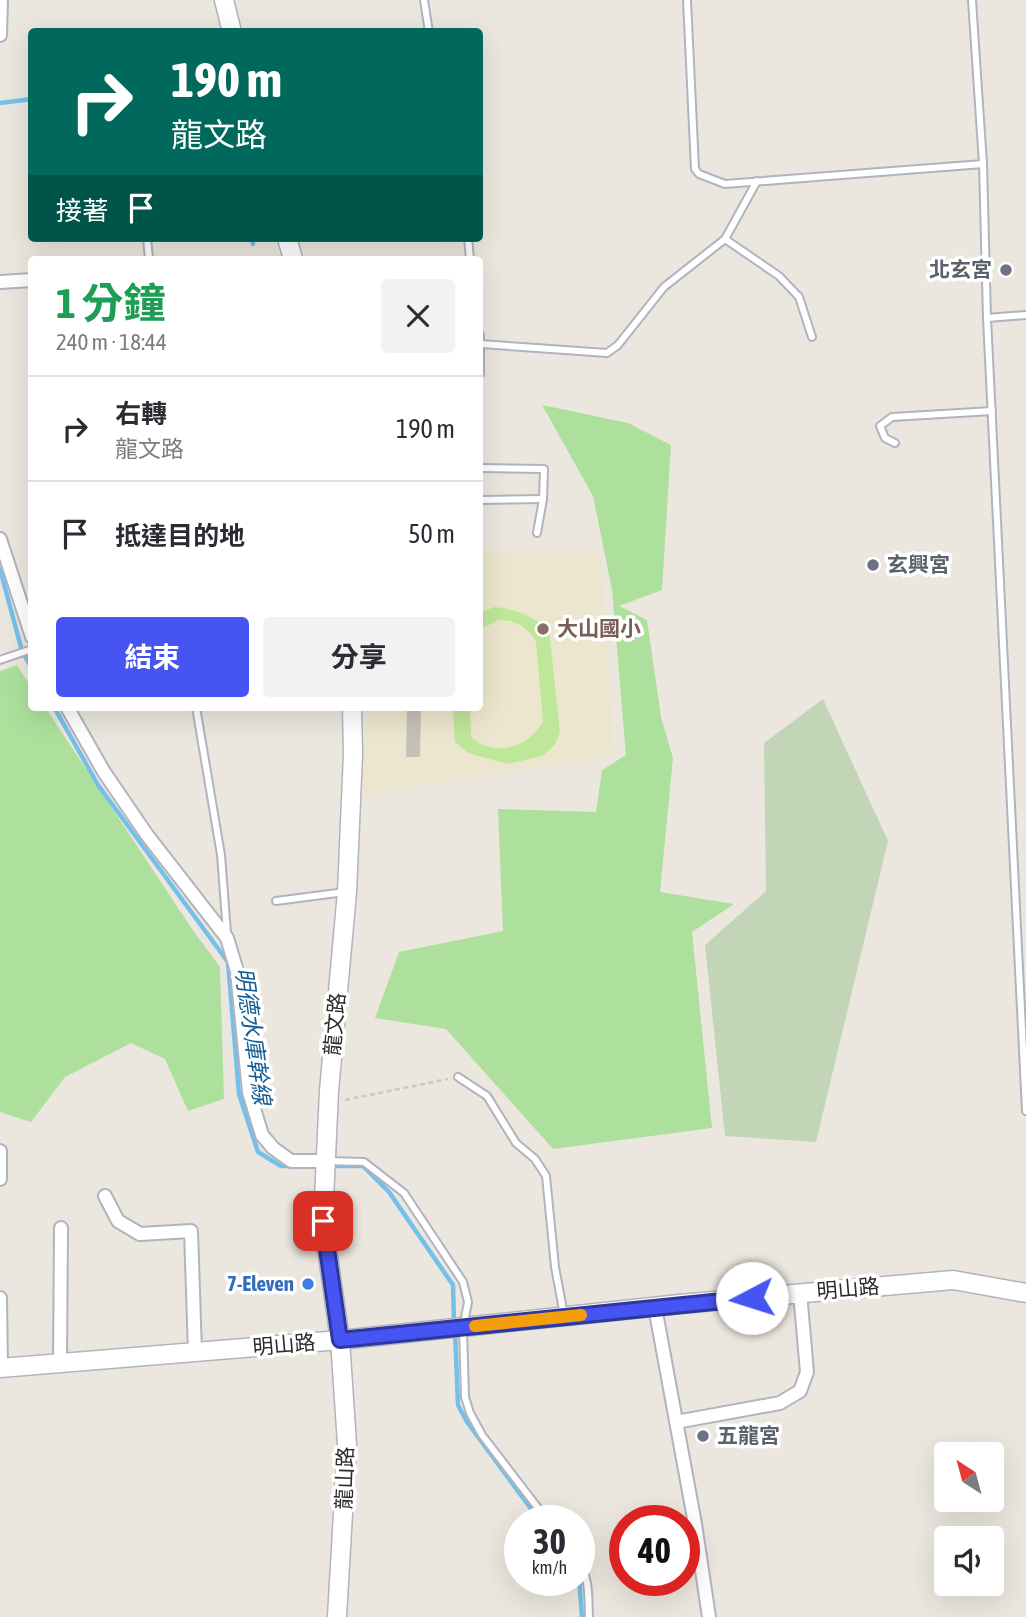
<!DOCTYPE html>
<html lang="zh-TW">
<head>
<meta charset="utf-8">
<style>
	:root { --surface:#fff; --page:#f2f2f3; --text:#2b2b33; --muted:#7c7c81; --line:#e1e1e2; --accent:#4554f2 }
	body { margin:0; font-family:"Asap Condensed","Noto Sans TC",sans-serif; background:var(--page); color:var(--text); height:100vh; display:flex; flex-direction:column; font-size:26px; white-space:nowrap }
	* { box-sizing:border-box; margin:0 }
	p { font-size:23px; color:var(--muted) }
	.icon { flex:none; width:38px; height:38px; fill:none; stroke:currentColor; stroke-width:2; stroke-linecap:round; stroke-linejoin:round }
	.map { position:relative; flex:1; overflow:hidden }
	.details { position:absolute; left:28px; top:256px; width:455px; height:455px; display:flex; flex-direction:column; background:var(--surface); border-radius:7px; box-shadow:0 7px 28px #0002 }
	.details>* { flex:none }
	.hud { position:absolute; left:28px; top:28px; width:455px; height:214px; border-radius:7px; box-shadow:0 7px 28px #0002; background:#00695c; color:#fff; overflow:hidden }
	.needle { width:46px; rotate:324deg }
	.controls { position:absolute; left:934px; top:1442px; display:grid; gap:14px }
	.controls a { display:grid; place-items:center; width:70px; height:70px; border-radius:7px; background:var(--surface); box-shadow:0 7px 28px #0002; font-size:35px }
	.speed { position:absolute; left:504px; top:1505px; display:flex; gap:14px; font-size:35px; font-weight:700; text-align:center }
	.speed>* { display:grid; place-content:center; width:91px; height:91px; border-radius:50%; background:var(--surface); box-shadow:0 7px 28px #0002; line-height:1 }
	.speed small { font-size:18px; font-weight:400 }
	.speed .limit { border:10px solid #d22; background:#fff; color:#111 }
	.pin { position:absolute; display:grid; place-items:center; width:60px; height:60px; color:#fff; margin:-30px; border-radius:14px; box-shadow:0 4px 10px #0006 }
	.me { position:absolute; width:77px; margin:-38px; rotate:265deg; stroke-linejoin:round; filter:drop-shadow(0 0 5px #0008) }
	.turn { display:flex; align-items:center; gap:24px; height:147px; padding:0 28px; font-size:32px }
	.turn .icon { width:91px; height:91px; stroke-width:2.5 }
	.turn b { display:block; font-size:49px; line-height:60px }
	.then { display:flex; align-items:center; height:66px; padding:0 28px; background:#0003; gap:14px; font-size:26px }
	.round { display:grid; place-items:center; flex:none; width:74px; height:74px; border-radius:7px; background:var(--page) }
	.head { display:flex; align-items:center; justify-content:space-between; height:119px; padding:0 28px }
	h1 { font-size:42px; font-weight:700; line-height:52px; color:#1e9e55 }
	.primary-button { display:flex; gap:14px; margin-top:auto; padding:14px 28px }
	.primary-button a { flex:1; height:80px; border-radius:7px; background:var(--accent); color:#fff; font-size:28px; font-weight:700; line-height:80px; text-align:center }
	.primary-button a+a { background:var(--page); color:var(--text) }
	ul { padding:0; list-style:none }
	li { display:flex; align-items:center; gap:21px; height:105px; padding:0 28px; border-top:2px solid var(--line) }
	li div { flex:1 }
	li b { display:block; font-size:26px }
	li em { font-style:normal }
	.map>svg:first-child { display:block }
</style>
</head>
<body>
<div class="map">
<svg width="1026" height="1617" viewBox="0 0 1026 1617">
	<rect width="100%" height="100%" fill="#ece7de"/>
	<polygon fill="#ede6ce" points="480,551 601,551 614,756 362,794 367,707 480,707"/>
	<g fill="#ade09d">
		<polygon points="542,405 628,423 671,445 662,590 619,606 647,620 661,717 673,758 660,892 734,904 692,932 712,1128 553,1149 446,1029 375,1018 399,952 503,931 498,809 596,812 602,770 626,755 612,590 593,496"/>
		<polygon points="17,665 31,687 32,707 45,707 192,929 220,967 224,1099 188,1111 165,1059 131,1043 65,1077 31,1122 0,1112 0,671"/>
	</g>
	<polygon fill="#c2d5b6" points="823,699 888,841 816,1142 725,1136 705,945 766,891 764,743"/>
	<path fill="#bee799" d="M495 607C516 609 532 616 549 629L560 732 555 745 542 756 508 764 468 753 455 742 453 707H470L471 737C496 758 528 748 543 721L536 642 530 633 522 626 511 621 498 620 480 630V612Z"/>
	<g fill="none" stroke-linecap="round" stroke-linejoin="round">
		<g stroke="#75c0ea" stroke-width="4.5">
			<polyline points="0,103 32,99"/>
			<polyline points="251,238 253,244"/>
			<polyline points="0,569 22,651 32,668"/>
			<polyline points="54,707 98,785 228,962 239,1094 258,1152 281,1166 294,1166"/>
			<polyline points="331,1166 363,1166 389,1192 453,1285 454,1322"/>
			<polyline points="455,1331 458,1405 467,1422 540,1521"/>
			<polyline points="579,1578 582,1617"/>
		</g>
	</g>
	<polygon fill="#c5c1b9" points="407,707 421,707 420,757 406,757"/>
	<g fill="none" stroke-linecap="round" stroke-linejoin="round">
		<g stroke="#b1b3be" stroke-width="10">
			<g id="lane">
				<polyline points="424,0 429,32"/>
				<polyline points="687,0 695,169 699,174 725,184 983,164"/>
				<polyline points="972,0 983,164 987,318 1026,1111"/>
				<polyline points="147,238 149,259"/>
				<polyline points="468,238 470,259"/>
				<polyline points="725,239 779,276 799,297 812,337"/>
				<polyline points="987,318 1026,315"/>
				<polyline points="480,335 480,374"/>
				<polyline points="481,344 607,353 618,345 664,287 725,239 757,181"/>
				<polyline points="895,443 885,438 880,426 892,417 992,411"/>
				<polyline points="480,468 544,469 543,499 537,533"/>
				<polyline points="480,500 543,499"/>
				<polyline points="0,660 32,649"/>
				<polyline points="196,707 221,855 227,933"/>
				<polyline points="276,901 345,892"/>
				<polyline points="458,1077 487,1096 516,1143 535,1159 546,1176 555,1267 564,1315"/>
				<polyline points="327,1161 364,1162 404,1193 463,1282 468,1302 463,1328 465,1397 470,1413 482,1435 548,1521"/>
				<path d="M579 1562C590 1580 588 1597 589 1617"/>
			</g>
		</g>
		<g stroke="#b1b3be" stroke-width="16">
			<g id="street">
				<polyline points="0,35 1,0"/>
				<polyline points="0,282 32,280"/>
				<polyline points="0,539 32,637"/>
				<polyline points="67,707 104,772 147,835 227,938 237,971 249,1092 262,1135 273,1148 291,1161 324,1161"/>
				<polyline points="0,1151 0,1179"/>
				<polyline points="105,1196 118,1221 140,1234 191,1231 195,1352"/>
				<polyline points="0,1298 1,1368"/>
				<polyline points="655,1307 695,1524 709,1617"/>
				<polyline points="60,1363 61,1228"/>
				<polyline points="676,1422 780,1403 800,1391 807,1372 800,1293"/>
			</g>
		</g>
		<g stroke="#b1b3be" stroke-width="21">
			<g id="secondary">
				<polyline points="224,0 232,32"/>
				<polyline points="287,238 293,259"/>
				<polyline points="0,1368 340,1340 680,1304 953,1280 1026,1293"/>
				<polyline points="337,1617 347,1444 340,1340 323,1221 329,1091 347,892 353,754 352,707"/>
			</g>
		</g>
		<polyline stroke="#c8c8c8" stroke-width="2.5" stroke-dasharray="5 3.5" stroke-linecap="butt" points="345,1100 448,1079"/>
		<use href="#lane" stroke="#fff" stroke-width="6"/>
		<use href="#street" stroke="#fff" stroke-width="12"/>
		<use href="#secondary" stroke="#fff" stroke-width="18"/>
	</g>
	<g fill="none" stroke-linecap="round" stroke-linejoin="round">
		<g stroke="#2d379d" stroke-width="18">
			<polyline id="route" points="323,1221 340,1340 752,1298"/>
		</g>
		<use href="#route" stroke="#4554f2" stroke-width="12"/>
		<polyline stroke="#f59e0b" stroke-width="12" points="475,1326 581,1315"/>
	</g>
	<g fill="#6b7280" stroke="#fff" stroke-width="2.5">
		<circle cx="1006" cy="270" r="7"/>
		<circle cx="873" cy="565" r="7"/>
		<circle cx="703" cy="1436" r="7"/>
	</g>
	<circle fill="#8d6e63" stroke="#fff" stroke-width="2.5" cx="543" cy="629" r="7"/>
	<circle fill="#3f7fe0" stroke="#fff" stroke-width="2.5" cx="308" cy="1284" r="7"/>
	<g text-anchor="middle" stroke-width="7" stroke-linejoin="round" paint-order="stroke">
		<g font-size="21" font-weight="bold" fill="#5b616d" stroke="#fff" text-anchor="start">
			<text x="992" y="277" text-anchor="end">北玄宮</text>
			<text x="887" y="572">玄興宮</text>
			<text x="717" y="1443">五龍宮</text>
		</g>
		<g font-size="21" font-weight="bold" fill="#785e54" stroke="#fff" text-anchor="start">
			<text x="557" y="636">大山國小</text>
		</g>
		<g font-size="21" fill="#2b2b2b" stroke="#fff">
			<text transform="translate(335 1024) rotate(-85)" y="7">龍文路</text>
			<text transform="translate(848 1289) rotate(-5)" y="7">明山路</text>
			<text transform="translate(284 1345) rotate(-5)" y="7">明山路</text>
			<text transform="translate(345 1478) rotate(-88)" y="7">龍山路</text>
		</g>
		<g font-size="21" font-weight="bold" fill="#366cbe" stroke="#fff" text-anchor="end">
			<text x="294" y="1291">7-Eleven</text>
		</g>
		<g font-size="23" font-style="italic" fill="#135d97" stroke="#fff">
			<text transform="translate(253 1036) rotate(82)" y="8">明德水庫幹線</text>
		</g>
	</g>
</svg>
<div class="controls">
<a><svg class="needle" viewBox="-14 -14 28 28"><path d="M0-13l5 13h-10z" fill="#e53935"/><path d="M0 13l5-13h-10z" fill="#7c7c81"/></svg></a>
<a><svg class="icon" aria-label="sound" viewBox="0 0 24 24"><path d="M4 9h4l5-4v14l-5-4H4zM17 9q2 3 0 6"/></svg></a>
</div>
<div class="speed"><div>30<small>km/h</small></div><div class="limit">40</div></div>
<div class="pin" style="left:323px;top:1221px;background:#d93025"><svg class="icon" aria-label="arrive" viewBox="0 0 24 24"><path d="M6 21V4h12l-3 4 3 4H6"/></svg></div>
<svg class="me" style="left:752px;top:1298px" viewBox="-20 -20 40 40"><circle r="19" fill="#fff"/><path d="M0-13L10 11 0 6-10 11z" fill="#4554f2"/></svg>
<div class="hud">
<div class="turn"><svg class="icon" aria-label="right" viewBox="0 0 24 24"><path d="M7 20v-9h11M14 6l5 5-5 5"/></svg><div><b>190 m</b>龍文路</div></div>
<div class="then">接著<svg class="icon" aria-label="arrive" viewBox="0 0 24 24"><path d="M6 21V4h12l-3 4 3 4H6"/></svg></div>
</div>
<section class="details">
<div class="head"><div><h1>1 分鐘</h1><p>240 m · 18:44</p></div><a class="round"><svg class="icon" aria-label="close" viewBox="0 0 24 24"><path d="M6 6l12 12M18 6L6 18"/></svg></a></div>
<ul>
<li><svg class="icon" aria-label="right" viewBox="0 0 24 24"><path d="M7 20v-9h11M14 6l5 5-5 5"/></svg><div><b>右轉</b><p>龍文路</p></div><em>190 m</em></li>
<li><svg class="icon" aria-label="arrive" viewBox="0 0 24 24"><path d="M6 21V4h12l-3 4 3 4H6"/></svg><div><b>抵達目的地</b></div><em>50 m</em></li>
</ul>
<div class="primary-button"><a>結束</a><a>分享</a></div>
</section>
</div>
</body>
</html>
